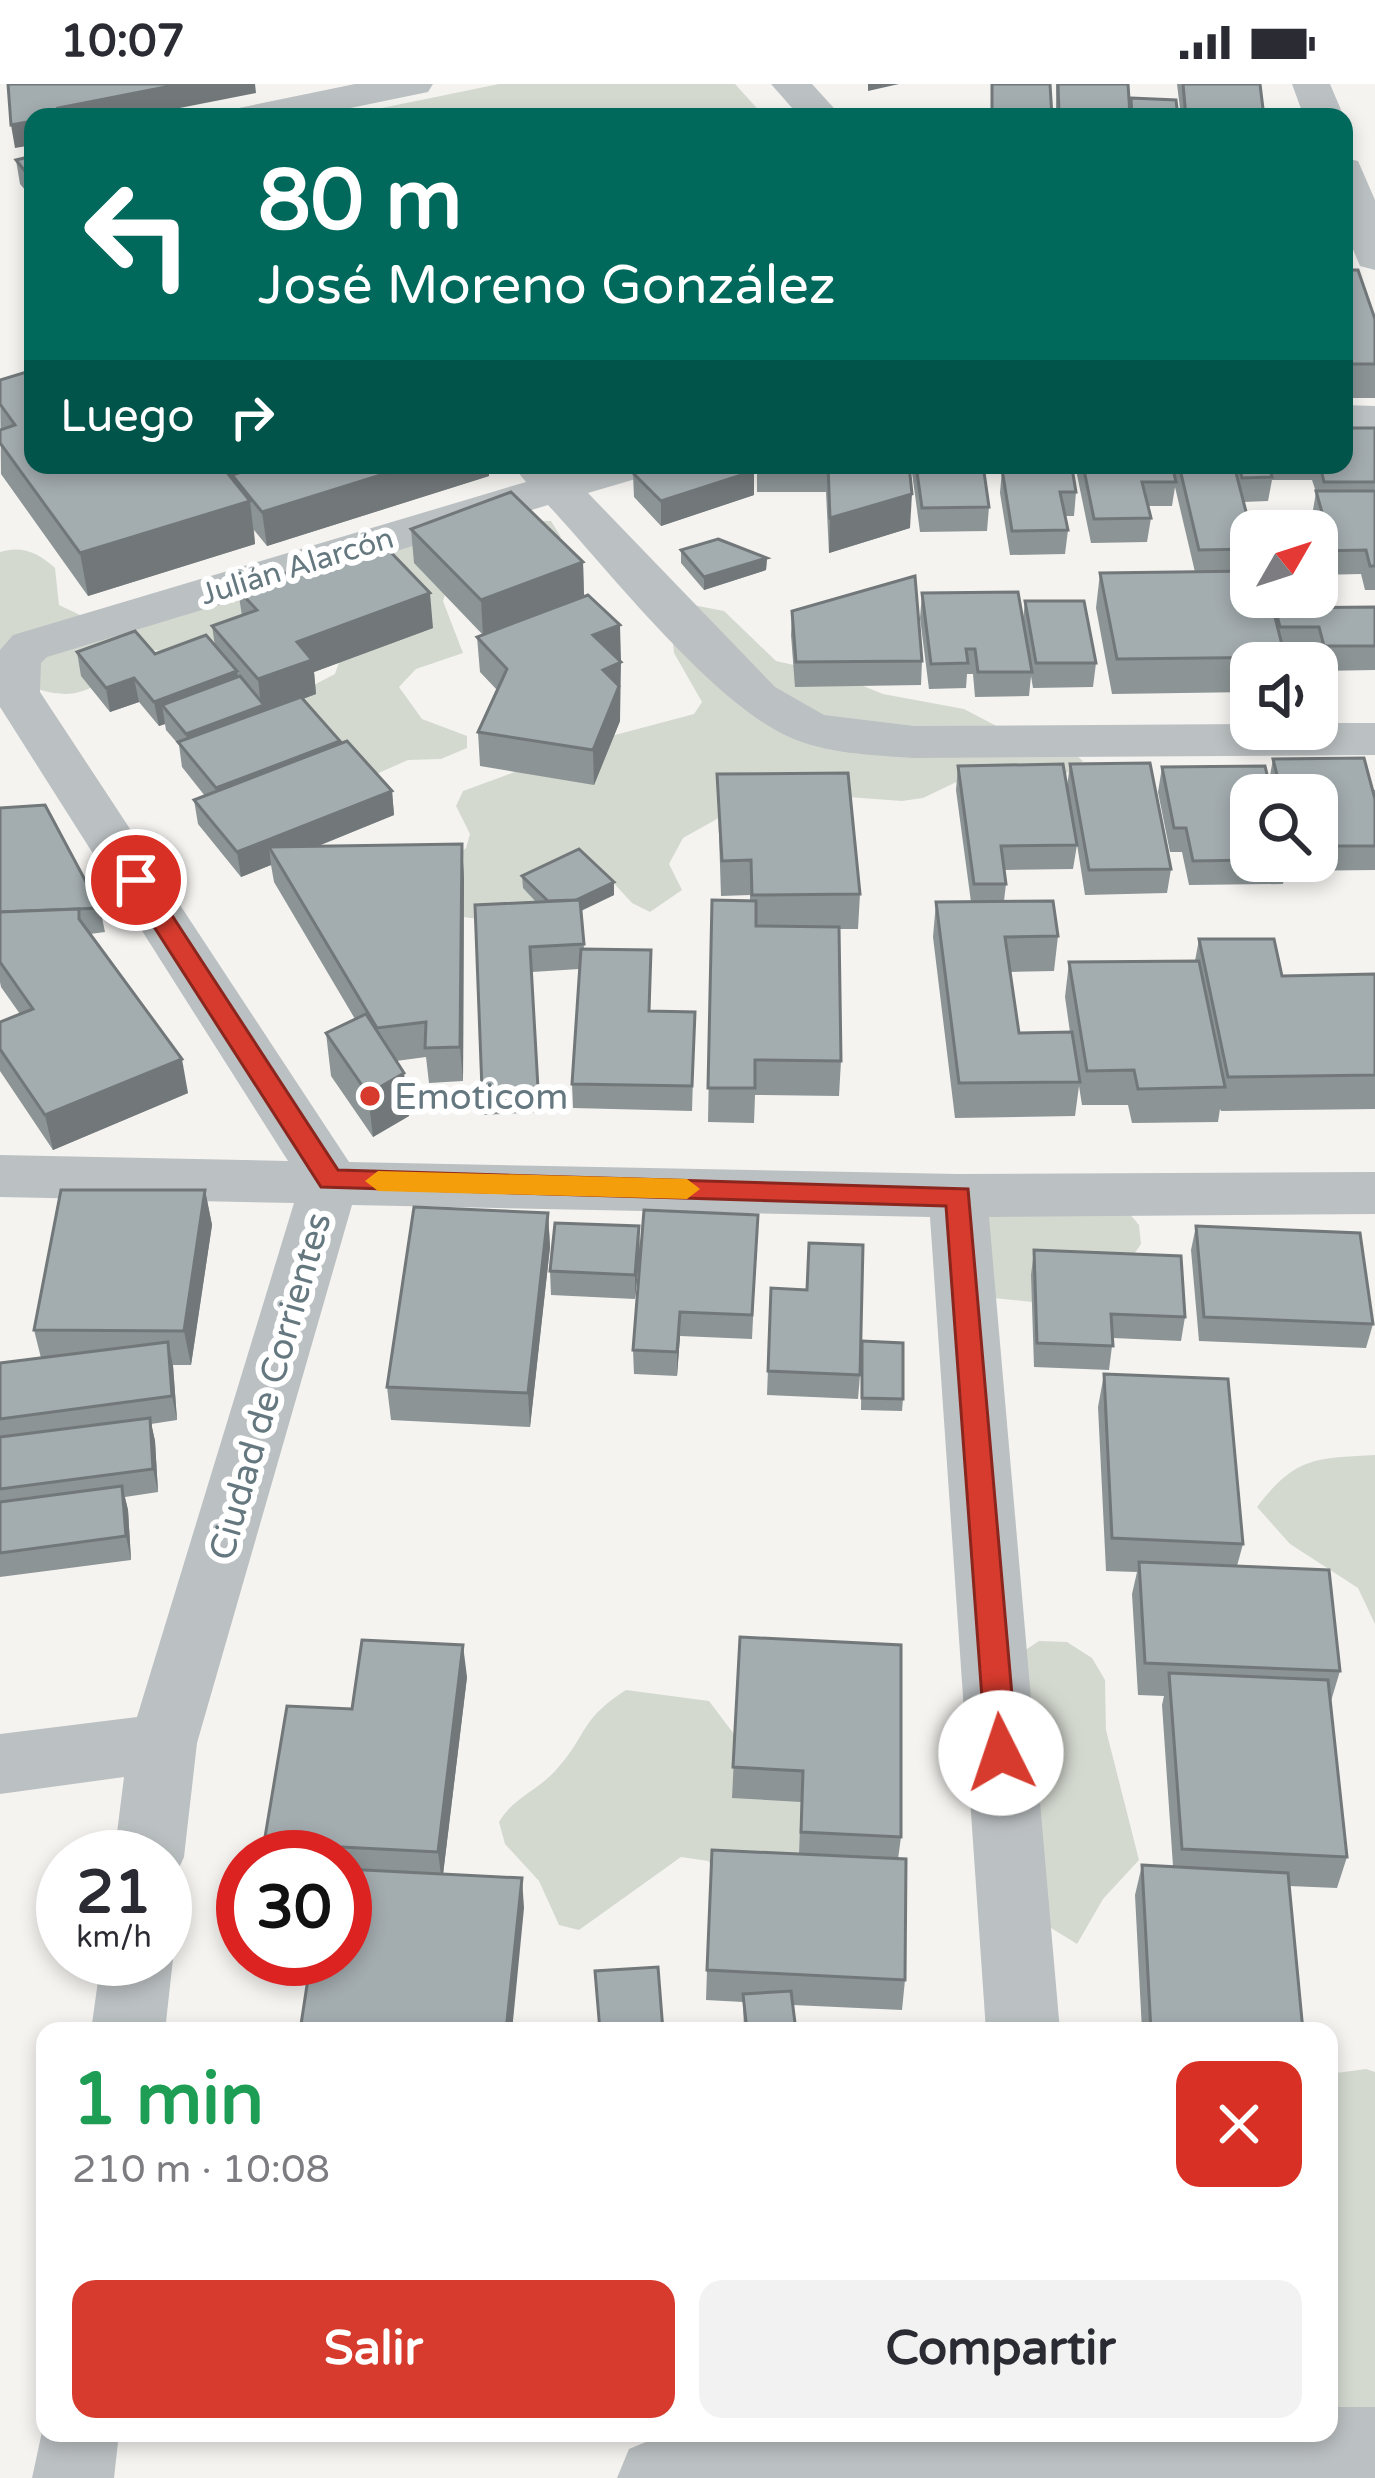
<!DOCTYPE html>
<html lang="es">
<head>
<meta charset="utf-8">
<style>
	:root { --surface:#fff; --page:#f2f2f3; --text:#2b2b33; --muted:#7c7c81; --accent:#d63b2e }
	body { margin:0; font-family:"Varela Round",sans-serif; background:var(--page); color:var(--text); height:100vh; display:flex; flex-direction:column; font-size:45px; white-space:nowrap }
	* { box-sizing:border-box; margin:0 }
	p { font-size:39px; color:var(--muted) }
	.icon { flex:none; width:66px; height:66px; fill:none; stroke:currentColor; stroke-width:2; stroke-linecap:round; stroke-linejoin:round }
	.map { position:relative; flex:1; overflow:hidden }
	.details { position:absolute; left:36px; top:1938px; width:1302px; height:420px; display:flex; flex-direction:column; background:var(--surface); border-radius:24px; box-shadow:0 6px 18px #0003 }
	.details>* { flex:none }
	.top-card { position:absolute; left:24px; top:24px; width:1329px; height:366px; border-radius:24px; box-shadow:0 6px 18px #0003; background:#00695c; color:#fff; overflow:hidden }
	.needle { width:78px; rotate:51deg }
	.fabs { position:absolute; left:1230px; top:426px; display:grid; gap:24px }
	.fabs a { display:grid; place-items:center; width:108px; height:108px; border-radius:24px; background:var(--surface); box-shadow:0 6px 18px #0003; font-size:60px }
	.speed { position:absolute; left:36px; top:1746px; display:flex; gap:24px; font-size:60px; font-weight:700; text-align:center }
	.speed>* { display:grid; place-content:center; width:156px; height:156px; border-radius:50%; background:var(--surface); box-shadow:0 6px 18px #0003; line-height:1 }
	.speed small { font-size:30px; font-weight:400 }
	.speed .limit { border:18px solid #d22; background:#fff; color:#111 }
	.pin { position:absolute; display:grid; place-items:center; width:102px; height:102px; color:#fff; margin:-51px; border:6px solid #fff; border-radius:50%; box-shadow:0 3px 12px #0007 }
	.me { position:absolute; width:132px; margin:-66px; rotate:356deg; stroke-linejoin:round; filter:drop-shadow(0 0 9px #0008) }
	.turn { display:flex; align-items:center; gap:42px; height:252px; padding:0 36px; font-size:54px }
	.turn .icon { width:156px; height:156px; stroke-width:2.5 }
	.turn b { display:block; font-size:84px; line-height:102px }
	.then { display:flex; align-items:center; height:114px; padding:0 36px; background:#0003; gap:24px; font-size:45px }
	.round { display:grid; place-items:center; flex:none; width:126px; height:126px; border-radius:24px; background:var(--page) }
	.headline { display:flex; align-items:center; justify-content:space-between; height:204px; padding:0 36px }
	h1 { font-size:72px; font-weight:800; line-height:90px; color:#1e9e55 }
	.primary-button { display:flex; gap:24px; margin-top:auto; padding:24px 36px }
	.primary-button a { flex:1; height:138px; border-radius:24px; background:var(--accent); color:#fff; font-size:48px; font-weight:800; line-height:138px; text-align:center }
	.primary-button a+a { background:var(--page); color:var(--text) }
	.status { display:flex; justify-content:space-between; align-items:center; height:84px; padding:0 60px; background:var(--surface); direction:ltr }
	.status svg { height:33px; fill:currentColor }
	.map>svg:first-child { display:block }
</style>
</head>
<body>
<div class="status"><b>10:07</b><svg viewBox="0 0 49 12"><path d="M0 12V9h3v3zM5 12V6h3v6zM10 12V3h3v9zM15 12V0h3v12zM26 1h20v11H26zM47 4h2v5h-2z"/></svg></div>
<div class="map">
<svg width="1375" height="2394" viewBox="0 0 1375 2394">
	<rect width="100%" height="100%" fill="#f4f3f0"/>
	<g fill="#d4d9d0">
		<polygon points="499,0 735,0 765,33 338,33"/>
		<path d="M475 436 551 437 561 453 447 504 443 517 463 569 416 585 399 603 422 635 467 652V664L441 675 408 676 372 692 292 645 304 606 335 590 339 578C275 572 210 568 148 566 81 612 78 625 0 590V468C22 461 39 469 55 484L59 521 80 531 359 477Z"/>
		<path d="M688 520 724 527 776 577 834 590 883 610 964 625 1012 650 1070 666 1083 677 1058 696 971 691 923 714 902 717 820 711 733 726 683 754 669 780 682 806 650 828 632 819 609 794C562 810 494 852 448 827L439 787 466 764 470 750 456 722 463 707 615 651 694 630 702 618 674 569 671 542Z"/>
		<polygon points="1124,1123 1139,1141 1141,1160 1119,1192 1032,1218 983,1213 960,1150 990,1125"/>
		<path d="M1375 1371V1540L1358 1504 1290 1460 1257 1423C1295 1373 1315 1374 1375 1371Z"/>
		<polygon points="1039,1557 1067,1558 1092,1574 1105,1596 1106,1646 1139,1776 1103,1815 1077,1860 1030,1831 1018,1571"/>
		<path d="M626 1606 709 1617 740 1658 788 1675 818 1767 740 1817 708 1777 681 1773 579 1846 559 1841 539 1797 505 1760 499 1738C514 1713 537 1707 556 1686 588 1651 579 1636 626 1606Z"/>
		<polygon points="1366,1985 1375,1988 1375,2394 820,2394 812,2377 814,2349 1329,2349 1329,1990"/>
	</g>
	<g fill="none" stroke-linecap="round" stroke-linejoin="round">
		<g fill="#bbc0c2" fill-rule="evenodd">
			<polygon points="355,0 433,0 428,8 307,33 228,33 234,25"/>
			<polygon points="771,0 812,0 842,33 800,33"/>
			<polygon points="1292,0 1330,0 1344,33 1304,33"/>
			<polygon points="1344,74 1358,77 1375,116 1375,186 1360,182 1344,144"/>
			<polygon points="1344,321 1375,322 1375,348 1344,347"/>
			<path d="M512 381H560L566 387 585 381H656L649 391 588 409 775 603 824 631 914 642 1251 640V645H1317V639H1375V671L914 674C873 671 825 670 787 652 709 615 610 488 548 421L47 573 41 579 40 608 349 1078 958 1090 1375 1088V1130L989 1133 1060 1947H986L930 1133 352 1121 197 1659 184 1773 174 1795 165 1798V1773H114L124 1693 0 1710V1650L137 1633 294 1119 0 1113V1071L288 1077 0 623V566L13 551 526 398Z"/>
			<polygon points="165,1857 173,1875 165,1947 91,1947 101,1875 165,1875"/>
			<polygon points="1329,2323 1375,2323 1375,2394 617,2394 629,2365 658,2353 1329,2349"/>
			<polygon points="45,2334 45,2349 119,2349 114,2394 32,2394"/>
		</g>
	</g>
	<g fill="#8c9496" fill-rule="evenodd">
		<polygon points="1056,0 1128,0 1130,24 1131,14 1178,33 1056,33"/>
		<polygon points="1177,0 1260,0 1264,33 1181,33"/>
		<polygon points="33,72 33,115 20,100 16,76"/>
		<polygon points="1344,186 1375,235 1375,314 1344,314"/>
		<polygon points="0,296 233,396 232,391 263,381 489,381 489,392 267,462 254,446 255,460 88,512 1,390"/>
		<polygon points="1375,344 1375,506 1365,506 1361,490 1317,491 1317,447 1312,432 1316,408 1312,396 1272,396 1268,417 1243,418 1251,447 1251,513 1274,531 1275,524 1375,523 1375,586 1319,587 1314,567 1284,568 1284,579 1251,579 1251,608 1112,610 1096,524 1100,489 1195,488 1175,403 1172,422 1148,422 1151,434 1147,458 1091,459 1075,381 1344,381"/>
		<polygon points="757,381 909,381 910,444 829,469 826,408 757,408"/>
		<polygon points="911,381 983,381 989,423 987,447 920,448"/>
		<polygon points="1002,385 1076,408 1074,432 1065,432 1068,446 1065,470 1010,471 1000,409"/>
		<polygon points="754,387 754,411 661,442 634,413 633,389"/>
		<polygon points="411,445 583,478 584,513 483,551 414,479"/>
		<polygon points="681,466 767,474 766,486 704,506 681,479"/>
		<polygon points="238,506 433,544 314,588 316,610 303,615 340,657 340,660 392,707 394,731 316,763 462,760 464,795 463,997 429,999 426,973 396,977 409,1032 373,1053 331,992 326,949 355,935 274,798 271,781 241,793 198,740 194,716 205,712 182,683 179,661 166,646 165,640 159,642 139,618 110,628 81,592 77,568 155,570 215,562 212,542 242,532"/>
		<polygon points="922,509 1023,536 1025,517 1096,579 1093,603 1033,604 1031,592 1029,612 975,613 973,590 967,590 966,604 929,605 920,534"/>
		<polygon points="792,527 922,577 921,601 795,603 791,551"/>
		<polygon points="620,541 620,637 594,701 480,682 478,648 497,606 480,588 477,553"/>
		<path d="M1273 675 1375 706V786L1289 787 1287 779 1283 800 1189 801 1182 768H1170L1158 708 1162 683 1269 697ZM1251 711H1317V777H1251Z"/>
		<polygon points="1070,680 1171,785 1167,809 1085,811 1076,754 1077,761 1073,785 1004,786 1006,800 1004,817 1058,852 1054,887 1010,888 1019,949 1070,948 1065,913 1069,878 1195,877 1199,855 1282,892 1375,890 1375,1025 1221,1027 1220,1025 1218,1038 1132,1039 1128,1021 1082,1021 1079,1002 1075,1032 955,1034 933,853 936,818 971,818 956,706 958,682 1067,703"/>
		<polygon points="717,690 860,810 858,845 839,845 841,977 839,1012 755,1011 754,1039 708,1038 712,816 750,817 750,811 721,812"/>
		<polygon points="0,724 100,824 105,848 90,850 188,1009 53,1066 0,987 0,938 20,930 1,903 0,898"/>
		<polygon points="522,792 614,798 614,811 581,827 584,865 651,866 650,927 695,928 692,1027 573,1024 572,1000 579,885 532,888 539,1028 484,1031 482,1006 536,818 523,804"/>
		<polygon points="205,1106 212,1141 191,1281 173,1281 177,1336 151,1340 155,1357 158,1408 125,1413 128,1426 131,1476 0,1493 0,1279 41,1274 34,1246"/>
		<polygon points="548,1129 550,1163 530,1343 391,1336 387,1303"/>
		<polygon points="758,1131 752,1255 680,1252 677,1292 634,1290 633,1266"/>
		<polygon points="1196,1142 1373,1240 1366,1264 1199,1257 1191,1166"/>
		<polygon points="1034,1166 1185,1233 1181,1257 1113,1254 1109,1286 1034,1283 1031,1191"/>
		<polygon points="640,1167 635,1215 551,1211 550,1187"/>
		<polygon points="771,1204 807,1206 860,1291 858,1315 767,1311"/>
		<polygon points="862,1257 903,1315 902,1327 861,1326"/>
		<polygon points="1104,1290 1243,1460 1237,1482 1340,1587 1331,1617 1347,1773 1337,1804 1289,1802 1303,1947 1142,1947 1135,1811 1142,1781 1173,1782 1162,1621 1164,1612 1138,1611 1132,1510 1137,1488 1106,1487 1098,1323"/>
		<polygon points="740,1553 901,1753 898,1775 905,1896 902,1926 793,1921 796,1947 744,1947 743,1918 706,1916 707,1886 799,1770 801,1718 732,1714"/>
		<polygon points="467,1593 443,1790 524,1824 345,1875 345,1773 267,1773 264,1759 352,1625"/>
	</g>
	<g fill="#72787a">
		<polygon points="181,0 255,0 256,9 134,33 50,33 58,24"/>
		<polygon points="868,0 899,0 868,7"/>
		<polygon points="33,37 33,61 15,64 11,41"/>
		<polygon points="413,381 489,381 489,392 267,462 262,428"/>
		<polygon points="754,387 754,411 661,442 661,417"/>
		<polygon points="912,410 910,444 829,469 830,434"/>
		<polygon points="250,417 255,460 88,512 80,469"/>
		<polygon points="767,474 766,486 704,506 704,493"/>
		<polygon points="583,478 584,513 483,551 481,516"/>
		<polygon points="430,509 433,544 314,588 316,610 265,629 268,646 190,675 186,650 261,622 258,595 297,558"/>
		<polygon points="620,541 621,576 594,586 593,551"/>
		<polygon points="621,578 620,637 594,701 593,666 603,586"/>
		<polygon points="237,587 240,612 162,621 165,640 159,642 154,618"/>
		<polygon points="134,594 139,618 110,628 106,604"/>
		<polygon points="340,657 343,681 220,729 216,704"/>
		<polygon points="392,707 394,731 278,778 269,763 271,781 241,793 237,768"/>
		<polygon points="462,760 464,795 463,997 460,963"/>
		<polygon points="614,798 614,811 557,838 557,825"/>
		<polygon points="182,975 188,1009 53,1066 45,1031"/>
		<polygon points="404,989 409,1032 373,1053 368,1010"/>
		<polygon points="205,1106 212,1141 191,1281 184,1247"/>
		<polygon points="548,1129 550,1163 530,1343 528,1309"/>
		<polygon points="639,1142 640,1167 635,1215 635,1191"/>
		<polygon points="680,1228 680,1252 677,1292 677,1268"/>
		<polygon points="168,1258 173,1282 177,1336 172,1312"/>
		<polygon points="150,1334 155,1357 158,1408 153,1385"/>
		<polygon points="122,1402 128,1426 131,1476 126,1452"/>
		<polygon points="463,1561 467,1593 442,1799 438,1768"/>
		<polygon points="522,1794 524,1824 512,1947 506,1947"/>
	</g>
	<g fill="#a3acaf" stroke="#72787a" stroke-width="3">
		<polygon points="8,0 181,0 58,24 62,31 33,33 33,37 11,41"/>
		<polygon points="992,0 1050,0 1052,33 992,33"/>
		<polygon points="1058,0 1128,0 1130,31 1059,29"/>
		<polygon points="1183,0 1260,0 1264,33 1186,33"/>
		<polygon points="1131,14 1176,16 1178,33 1132,33"/>
		<polygon points="33,72 33,97 16,76"/>
		<polygon points="1344,186 1358,186 1375,235 1375,280 1344,280"/>
		<polygon points="33,286 33,381 221,381 250,417 80,469 0,359 0,346 15,341 0,320 0,296"/>
		<polygon points="1344,344 1375,344 1375,398 1324,398 1320,381 1344,381"/>
		<polygon points="263,381 413,381 262,428 232,391"/>
		<polygon points="658,381 748,381 754,387 661,417 633,389"/>
		<polygon points="828,381 909,381 912,410 830,434"/>
		<polygon points="916,381 983,381 989,423 922,424"/>
		<polygon points="1083,381 1172,381 1176,398 1142,398 1151,434 1094,435"/>
		<polygon points="1179,381 1234,381 1251,447 1251,465 1199,466"/>
		<polygon points="1239,381 1269,381 1272,393 1242,394"/>
		<polygon points="1072,384 1076,408 1060,408 1068,446 1012,447 1002,385"/>
		<polygon points="1316,407 1375,407 1375,482 1370,482 1366,466 1317,467 1317,447 1293,447 1327,446"/>
		<polygon points="511,408 583,478 481,516 411,445"/>
		<polygon points="718,455 767,474 704,493 681,466"/>
		<polygon points="379,456 430,509 297,558 312,576 258,595 212,542 257,526 238,506"/>
		<polygon points="1251,487 1251,513 1270,513 1285,573 1117,575 1100,489"/>
		<polygon points="915,492 922,577 796,578 792,527"/>
		<polygon points="1018,508 1032,588 978,588 975,565 966,565 968,579 931,580 922,509"/>
		<polygon points="588,511 620,541 593,551 621,578 603,586 619,602 593,666 478,648 507,585 477,553"/>
		<polygon points="1025,517 1084,517 1096,579 1036,579"/>
		<polygon points="1375,523 1375,562 1324,562 1319,543 1280,543 1275,524"/>
		<polygon points="135,547 155,570 206,551 237,587 154,618 134,594 106,604 77,568"/>
		<polygon points="240,592 264,621 186,650 162,621"/>
		<polygon points="301,613 340,657 216,704 178,658"/>
		<polygon points="347,657 392,707 237,768 194,716"/>
		<polygon points="1364,674 1375,715 1375,762 1317,762 1317,711 1282,711 1273,675"/>
		<polygon points="1150,679 1171,785 1089,786 1070,680"/>
		<polygon points="1063,680 1077,761 1001,762 1006,800 974,800 958,682"/>
		<polygon points="1265,682 1272,711 1251,711 1251,776 1193,777 1186,744 1174,744 1162,683"/>
		<polygon points="848,689 860,810 752,811 751,776 722,777 717,690"/>
		<polygon points="45,721 100,824 0,828 0,724"/>
		<polygon points="462,760 460,963 425,964 426,938 377,944 269,763"/>
		<polygon points="579,765 614,798 576,816 548,817 522,792"/>
		<polygon points="580,816 584,860 530,863 538,1004 482,1006 475,821"/>
		<polygon points="712,816 756,817 756,842 839,843 841,977 755,976 755,1004 708,1004"/>
		<polygon points="1053,817 1058,852 1005,853 1019,949 1072,948 1080,998 959,999 936,818"/>
		<polygon points="79,825 79,835 182,975 45,1031 0,965 0,938 33,925 0,878 0,828"/>
		<polygon points="1199,855 1274,855 1282,892 1375,890 1375,991 1228,993"/>
		<polygon points="581,865 651,866 649,927 695,928 692,1002 572,1000"/>
		<polygon points="1199,877 1225,1003 1138,1005 1134,986 1087,987 1069,878"/>
		<polygon points="366,930 404,989 368,1010 326,949"/>
		<polygon points="61,1106 205,1106 184,1247 34,1246"/>
		<polygon points="414,1123 548,1129 528,1309 387,1303"/>
		<polygon points="644,1126 758,1131 752,1231 680,1228 677,1268 633,1266"/>
		<polygon points="555,1139 639,1142 635,1191 550,1187"/>
		<polygon points="1196,1142 1360,1149 1373,1240 1204,1233"/>
		<polygon points="809,1159 863,1161 860,1291 768,1287 771,1204 807,1206"/>
		<polygon points="1034,1166 1181,1172 1185,1233 1111,1230 1113,1262 1037,1259"/>
		<polygon points="862,1257 903,1259 903,1315 862,1314"/>
		<polygon points="168,1258 172,1312 0,1335 0,1279"/>
		<polygon points="1104,1290 1228,1295 1243,1460 1112,1454"/>
		<polygon points="150,1334 153,1385 0,1405 0,1353"/>
		<polygon points="122,1402 126,1452 0,1469 0,1418"/>
		<polygon points="1139,1478 1329,1486 1340,1587 1145,1579"/>
		<polygon points="740,1553 901,1561 901,1753 801,1748 803,1687 733,1683"/>
		<polygon points="362,1556 463,1561 438,1768 264,1759 287,1622 352,1625"/>
		<polygon points="1169,1589 1328,1596 1347,1773 1182,1765"/>
		<polygon points="712,1766 906,1775 905,1896 707,1886"/>
		<polygon points="1142,1781 1288,1789 1303,1947 1151,1947"/>
		<polygon points="345,1785 522,1794 506,1947 300,1947 311,1875 345,1875"/>
		<polygon points="658,1883 663,1947 600,1947 595,1887"/>
		<polygon points="791,1907 796,1947 747,1947 743,1910"/>
	</g>
	<polygon fill="#d63b2e" stroke="#8b261e" stroke-width="3" points="136,788 145,790 338,1086 968,1105 1017,1669 1012,1678 990,1678 986,1669 946,1122 321,1103 124,796"/>
	<polygon fill="#f59e0b" points="378,1087 687,1095 700,1105 687,1115 378,1107 365,1097"/>
	<circle fill="#d63b2e" stroke="#fff" stroke-width="4.5" cx="370" cy="1012" r="12"/>
	<g text-anchor="middle" stroke-width="12" stroke-linejoin="round" paint-order="stroke">
		<g font-size="30" fill="#65787f" stroke="#fff">
			<text transform="translate(297 482) rotate(-17)" y="10">Julián Alarcón</text>
		</g>
		<g font-size="36" fill="#65787f" stroke="#fff" text-anchor="start">
			<text x="394" y="1025">Emoticom</text>
		</g>
		<g font-size="36" fill="#65787f" stroke="#fff">
			<text transform="translate(269 1302) rotate(-74)" y="13">Ciudad de Corrientes</text>
		</g>
	</g>
</svg>
<div class="fabs">
<a><svg class="needle" viewBox="-14 -14 28 28"><path d="M0-13l5 13h-10z" fill="#e53935"/><path d="M0 13l5-13h-10z" fill="#7c7c81"/></svg></a>
<a><svg class="icon" aria-label="sound" viewBox="0 0 24 24"><path d="M4 9h4l5-4v14l-5-4H4zM17 9q2 3 0 6"/></svg></a>
<a><svg class="icon" aria-label="search" viewBox="0 0 24 24"><circle cx="10" cy="10" r="6"/><path d="M15 15l6 6"/></svg></a>
</div>
<div class="speed"><div>21<small>km/h</small></div><div class="limit">30</div></div>
<div class="pin" style="left:136px;top:796px;background:#d93025"><svg class="icon" aria-label="arrive" viewBox="0 0 24 24"><path d="M6 21V4h12l-3 4 3 4H6"/></svg></div>
<svg class="me" style="left:1001px;top:1669px" viewBox="-20 -20 40 40"><circle r="19" fill="#fff"/><path d="M0-13L10 11 0 6-10 11z" fill="#d63b2e"/></svg>
<div class="top-card">
<div class="turn"><svg class="icon" aria-label="left" viewBox="0 0 24 24"><path d="M17 20v-9H6M10 6l-5 5 5 5"/></svg><div><b>80 m</b>José Moreno González</div></div>
<div class="then">Luego<svg class="icon" aria-label="right" viewBox="0 0 24 24"><path d="M7 20v-9h11M14 6l5 5-5 5"/></svg></div>
</div>
<section class="details">
<div class="headline"><div><h1>1 min</h1><p>210 m · 10:08</p></div><a class="round" style="background:#d93025;color:#fff"><svg class="icon" aria-label="close" viewBox="0 0 24 24"><path d="M6 6l12 12M18 6L6 18"/></svg></a></div>
<div class="primary-button"><a>Salir</a><a>Compartir</a></div>
</section>
</div>
</body>
</html>
